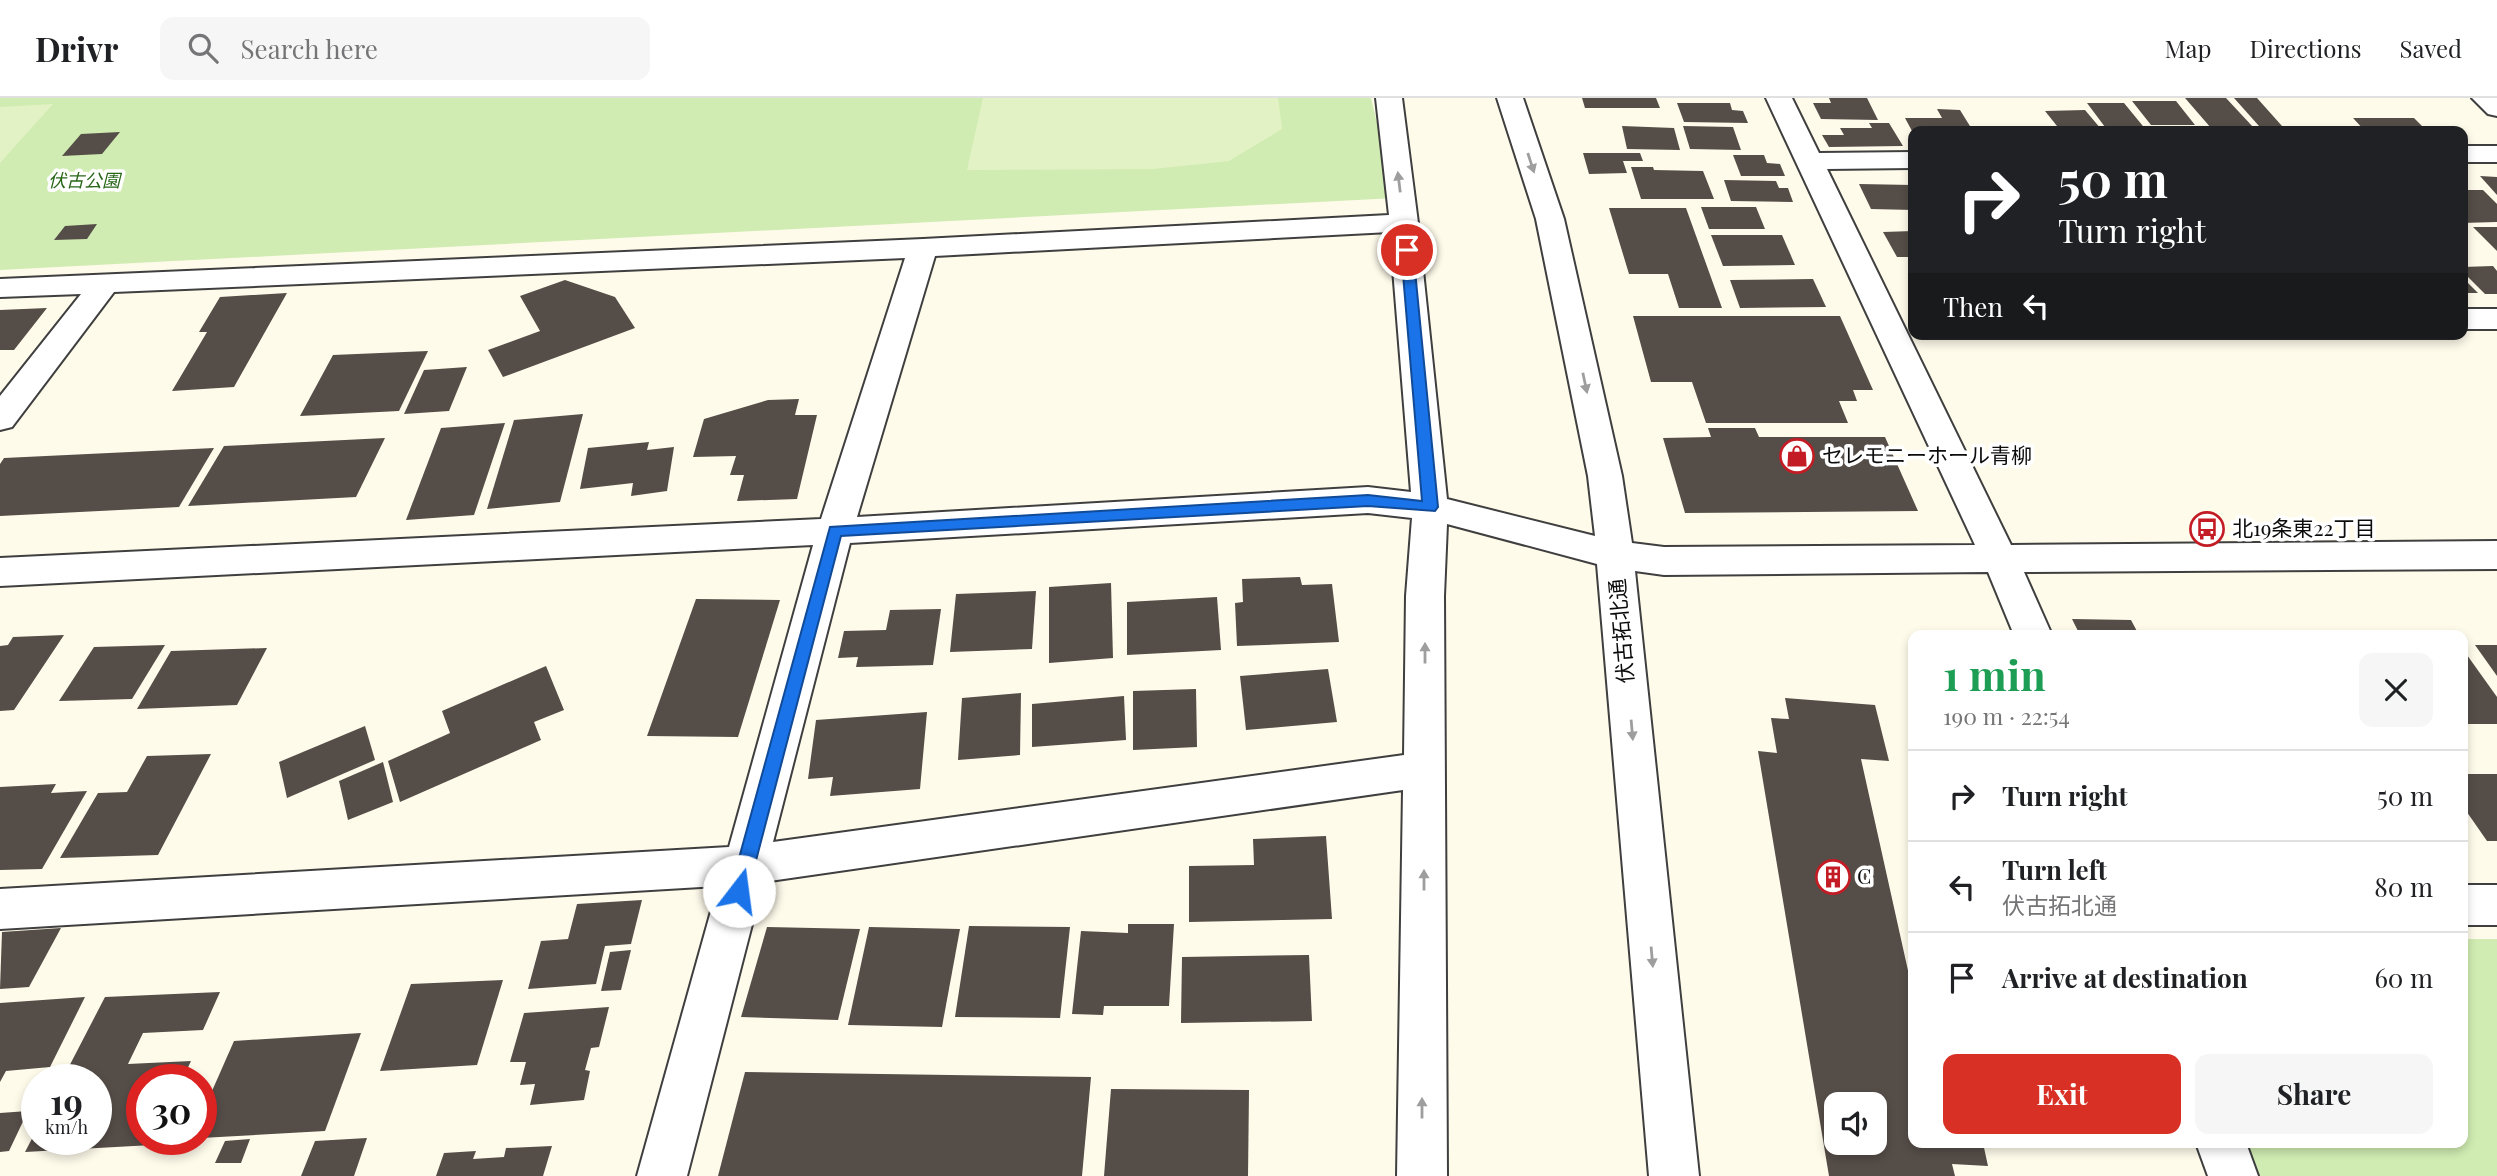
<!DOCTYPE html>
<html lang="en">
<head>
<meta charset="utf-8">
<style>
	:root { --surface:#fff; --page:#f6f6f6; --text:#202124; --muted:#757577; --line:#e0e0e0; --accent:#d93025 }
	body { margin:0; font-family:"Playfair Display","Noto Sans JP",serif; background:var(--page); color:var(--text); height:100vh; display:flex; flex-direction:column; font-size:26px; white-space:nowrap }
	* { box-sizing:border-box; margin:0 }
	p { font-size:23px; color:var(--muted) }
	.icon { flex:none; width:38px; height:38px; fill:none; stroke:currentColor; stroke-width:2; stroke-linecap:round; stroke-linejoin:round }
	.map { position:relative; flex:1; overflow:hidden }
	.drawer { position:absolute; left:1908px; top:532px; width:560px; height:518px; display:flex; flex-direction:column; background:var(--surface); border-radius:14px; box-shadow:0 4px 10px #0003 }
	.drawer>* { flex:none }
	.hud { position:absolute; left:1908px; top:28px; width:560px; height:214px; border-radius:14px; box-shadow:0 4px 10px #0003; background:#202124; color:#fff; overflow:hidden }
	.controls { position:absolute; left:1824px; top:994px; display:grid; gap:14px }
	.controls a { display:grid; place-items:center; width:63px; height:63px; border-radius:14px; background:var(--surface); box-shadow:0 4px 10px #0003; font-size:35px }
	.speed { position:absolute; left:21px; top:966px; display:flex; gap:14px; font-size:35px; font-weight:700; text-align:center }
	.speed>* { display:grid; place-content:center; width:91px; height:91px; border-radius:50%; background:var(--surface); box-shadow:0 4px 10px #0003; line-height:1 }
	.speed small { font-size:18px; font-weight:400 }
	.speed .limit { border:10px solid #d22; background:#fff; color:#111 }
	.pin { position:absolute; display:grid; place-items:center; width:60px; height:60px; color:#fff; margin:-30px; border:4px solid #fff; border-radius:50%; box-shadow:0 2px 7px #0007 }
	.me { position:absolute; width:77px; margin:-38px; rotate:15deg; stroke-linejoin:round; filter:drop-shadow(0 0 5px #0008) }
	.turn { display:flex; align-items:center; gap:24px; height:147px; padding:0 35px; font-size:32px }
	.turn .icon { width:91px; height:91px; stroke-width:2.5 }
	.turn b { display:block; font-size:49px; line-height:60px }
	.then { display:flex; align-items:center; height:66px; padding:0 35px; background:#0003; gap:14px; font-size:26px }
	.round { display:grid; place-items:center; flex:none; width:74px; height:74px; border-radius:14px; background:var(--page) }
	.headline { display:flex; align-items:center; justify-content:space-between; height:119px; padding:0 35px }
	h1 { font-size:42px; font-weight:700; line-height:52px; color:#1e9e55 }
	.primary-button { display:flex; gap:14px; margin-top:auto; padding:14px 35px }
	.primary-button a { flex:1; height:80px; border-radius:14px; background:var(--accent); color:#fff; font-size:28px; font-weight:700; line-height:80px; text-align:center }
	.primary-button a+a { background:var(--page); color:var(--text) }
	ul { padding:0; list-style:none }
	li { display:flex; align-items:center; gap:21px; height:91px; padding:0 35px; border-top:2px solid var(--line) }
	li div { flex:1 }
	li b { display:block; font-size:26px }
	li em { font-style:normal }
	header { display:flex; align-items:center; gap:42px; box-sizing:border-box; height:98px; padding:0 35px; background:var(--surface); border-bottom:2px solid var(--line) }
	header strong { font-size:33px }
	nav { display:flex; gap:38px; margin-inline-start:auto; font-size:24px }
	.search { width:490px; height:63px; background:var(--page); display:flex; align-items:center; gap:18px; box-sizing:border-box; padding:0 24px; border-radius:14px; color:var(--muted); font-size:26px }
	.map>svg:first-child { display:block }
</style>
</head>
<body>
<header>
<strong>Drivr</strong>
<div class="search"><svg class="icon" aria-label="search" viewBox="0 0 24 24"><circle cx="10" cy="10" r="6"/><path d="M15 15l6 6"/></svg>Search here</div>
<nav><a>Map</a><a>Directions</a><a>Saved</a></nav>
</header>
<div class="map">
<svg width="2497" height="1078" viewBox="0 0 2497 1078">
	<rect width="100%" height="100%" fill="#fffbeb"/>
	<g fill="#d0ecb2">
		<polygon points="0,0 1371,0 1395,100 0,172"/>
		<polygon points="2462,841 2497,841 2497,1078 2257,1078 2245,1045 2462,1045"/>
	</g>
	<g fill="#e2f2c5">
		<polygon points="983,0 1278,0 1282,31 1229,63 1153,71 967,72"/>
		<polygon points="53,6 0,65 0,9"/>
	</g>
	<g fill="#554d48" fill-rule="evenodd">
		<polygon points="1582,0 1656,0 1660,10 1585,10"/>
		<polygon points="1829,0 1867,0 1878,22 1821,21 1813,5 1831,5"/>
		<polygon points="2185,0 2226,0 2253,29 2211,30"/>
		<polygon points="2234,0 2257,0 2282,28 2259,28"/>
		<polygon points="2132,3 2176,3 2195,27 2151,27"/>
		<polygon points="1677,5 1730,5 1732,12 1743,13 1748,25 1684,24"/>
		<polygon points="2087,5 2124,5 2147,33 2108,33"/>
		<polygon points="1937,11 1960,12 1973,33 1912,33 1905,20 1942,20"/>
		<polygon points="2085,12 2101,31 2061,33 2045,13"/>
		<polygon points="2353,20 2414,20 2427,33 2365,33"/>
		<polygon points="1869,25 1889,25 1903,48 1829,49 1822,37 1844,37 1840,30 1872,30"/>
		<polygon points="1622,28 1674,30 1680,52 1627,51"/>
		<polygon points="1683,28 1733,29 1741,52 1690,51"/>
		<polygon points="120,34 102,56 62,58 81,36"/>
		<polygon points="1583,55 1640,55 1643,63 1623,63 1627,75 1589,76"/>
		<polygon points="1733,57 1764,57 1767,65 1780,66 1785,78 1741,78"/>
		<polygon points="1631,69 1653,69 1654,72 1703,73 1714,101 1641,101"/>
		<polygon points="2480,78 2497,79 2497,97"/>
		<polygon points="1724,82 1776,83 1779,90 1788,90 1793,104 1731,103"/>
		<polygon points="1859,86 1913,87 1913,112 1871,111"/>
		<polygon points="2462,92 2483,92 2497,106 2497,124 2462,125"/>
		<polygon points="1701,109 1756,109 1765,131 1709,131"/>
		<polygon points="1609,110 1686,110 1722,210 1679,210 1668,176 1629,176"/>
		<polygon points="97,126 87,141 54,142 65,128"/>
		<polygon points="2473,129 2497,129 2497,153"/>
		<polygon points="1913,133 1913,159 1897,159 1883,134"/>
		<polygon points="1711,137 1782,137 1795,167 1723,168"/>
		<polygon points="2493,168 2497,173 2497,196 2485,196 2462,173 2462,169"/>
		<polygon points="2462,179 2478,195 2462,195"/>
		<polygon points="1813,181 1826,209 1740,210 1730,182"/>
		<polygon points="565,182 615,199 635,230 503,279 488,252 540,233 520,198"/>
		<polygon points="287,195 234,289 172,293 207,234 199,234 220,199"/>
		<polygon points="47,210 14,252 0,252 0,212"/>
		<polygon points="1633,218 1840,218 1873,292 1853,292 1857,303 1839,303 1848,325 1706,325 1692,284 1651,284"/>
		<polygon points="428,253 399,313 300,318 333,257"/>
		<polygon points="467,269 449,313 404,316 424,272"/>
		<polygon points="799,301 795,317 817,317 797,401 737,403 744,377 730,377 736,358 693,359 704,321 768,302"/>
		<polygon points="583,316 560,404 487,411 514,322"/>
		<polygon points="505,325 474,417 406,422 441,330"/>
		<polygon points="1708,330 1755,330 1759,339 1885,339 1918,413 1685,415 1663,340 1711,339"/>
		<polygon points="385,340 356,399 188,408 224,348"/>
		<polygon points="649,344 647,352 674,349 667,393 631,398 633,385 580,391 588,350"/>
		<polygon points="214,350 179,409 0,418 0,366 4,360"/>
		<polygon points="1300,479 1302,487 1332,486 1339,544 1237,548 1235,505 1243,504 1242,481"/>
		<polygon points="1111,485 1113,560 1049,565 1049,489"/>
		<polygon points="1036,493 1032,551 950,554 956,496"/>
		<polygon points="1217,499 1221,552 1127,557 1127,504"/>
		<polygon points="696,501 780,502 738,639 647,638"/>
		<polygon points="941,511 933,567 856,569 858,559 838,560 844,533 886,532 890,512"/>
		<polygon points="2072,521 2131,522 2139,537 2052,537 2050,533 2078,533"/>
		<polygon points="64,537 14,612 0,613 0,548 8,547 13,539"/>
		<polygon points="165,547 132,601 59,603 94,549"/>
		<polygon points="2475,547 2497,547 2497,578"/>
		<polygon points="267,550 237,607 137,611 171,553"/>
		<polygon points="2462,550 2497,599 2497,626 2462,626"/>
		<polygon points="546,568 564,612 534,624 541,642 400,704 388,663 450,635 442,613"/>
		<polygon points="1328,571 1337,624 1246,632 1240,578"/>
		<polygon points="1196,591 1197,649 1133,652 1133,593"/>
		<polygon points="1021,595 1020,657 958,662 962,600"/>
		<polygon points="1124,598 1126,642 1032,649 1032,606"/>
		<path d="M1785 600 1875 607 1889 663 1861 661 1913 895V1045H1983L1988 1068 1952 1066 1955 1078H1829L1758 653 1777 655 1771 620 1789 621ZM1836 1006H1874V1045H1836Z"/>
		<polygon points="927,614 920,691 830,698 833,679 808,681 816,622"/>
		<polygon points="365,628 375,662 287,700 279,664"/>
		<polygon points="211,656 158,757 60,760 98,695 127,694 147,658"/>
		<polygon points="383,664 393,704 348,722 339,683"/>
		<polygon points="2462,676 2497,676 2497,743 2487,743 2462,707"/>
		<polygon points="56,686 51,695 87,693 42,771 0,772 0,689"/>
		<polygon points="1326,738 1332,821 1189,824 1189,768 1254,767 1253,741"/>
		<polygon points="642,802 631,846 605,848 596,886 528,891 541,843 568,841 577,806"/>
		<polygon points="1128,826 1174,826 1169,908 1104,908 1103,917 1072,916 1081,833 1128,835"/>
		<polygon points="969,828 1070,829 1060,920 955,919"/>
		<polygon points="767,829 860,831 838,922 741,919"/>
		<polygon points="869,829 960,831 942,929 848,927"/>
		<polygon points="61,830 29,889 0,891 2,834"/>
		<polygon points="631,852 621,892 601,893 610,854"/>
		<polygon points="1309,857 1312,923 1181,925 1182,859"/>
		<polygon points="503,882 477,967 380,973 411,886"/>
		<polygon points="220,894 203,932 143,935 128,966 191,963 182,982 142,982 142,1041 155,1041 152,1047 25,1054 37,1031 37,1041 96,1041 96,982 62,982 105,899"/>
		<polygon points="85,899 50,969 6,973 0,984 0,905"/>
		<polygon points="609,909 599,949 591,950 585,972 590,973 584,1002 530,1007 535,986 520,987 526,964 510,964 524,915"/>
		<polygon points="361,935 325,1033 201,1040 201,1018 234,943"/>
		<polygon points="745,974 1091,979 1082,1078 718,1078"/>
		<polygon points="1111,991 1249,992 1248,1078 1104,1078"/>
		<polygon points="28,1013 9,1053 0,1054 0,1015"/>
		<polygon points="367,1040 354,1078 301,1078 315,1043"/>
		<polygon points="250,1041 241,1065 215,1065 225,1043"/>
		<polygon points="552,1048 543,1078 436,1078 444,1055 476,1053 473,1061 504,1059 506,1050"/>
	</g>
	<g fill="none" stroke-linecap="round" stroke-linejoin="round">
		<g stroke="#3f3f3f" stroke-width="4">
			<g id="minor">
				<path d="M1376 0H1402L1418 125 1447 401 1595 438 1588 378 1536 121 1497 0H1523L1564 121 1622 378 1632 445 1664 449 1975 447 1766 0H1792L1819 55 1913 54V70L1827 71 2011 447 2497 443V471L2024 474 2052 537H2014L1988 474 1664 477 1635 473 1699 1078H1649L1597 466 1447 426 1444 498 1447 1078H1397L1403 692 763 784 687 1078H637L718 788 0 831V791L729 749 813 447 0 488V460L821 421 905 160 114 194 12 329 0 332V298L81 196 0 199V181L923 141 1389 117ZM1390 134 1411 394 1368 389 857 419 935 158ZM1368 415 1412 420 1406 498 1404 657 773 744 850 445Z"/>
				<polygon points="2472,0 2497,0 2497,18 2488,16"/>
				<rect x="2462" y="48" width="35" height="16"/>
				<rect x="2462" y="211" width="35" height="20"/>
				<rect x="2462" y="787" width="35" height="40"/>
				<polygon points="2196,1045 2246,1045 2258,1078 2208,1078"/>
			</g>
		</g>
		<use href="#minor" fill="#fff" fill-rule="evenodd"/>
	</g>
	<defs><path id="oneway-solid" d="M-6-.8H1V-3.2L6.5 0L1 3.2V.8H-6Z" transform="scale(1.75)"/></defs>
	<g fill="#9e9e9e">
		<use href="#oneway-solid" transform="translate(1531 65) rotate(72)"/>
		<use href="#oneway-solid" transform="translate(1399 84) rotate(-97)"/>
		<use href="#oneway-solid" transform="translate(1585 285) rotate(78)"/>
		<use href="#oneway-solid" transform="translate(1425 555) rotate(-90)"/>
		<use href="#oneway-solid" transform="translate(1632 632) rotate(85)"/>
		<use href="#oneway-solid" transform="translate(1424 782) rotate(-90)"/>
		<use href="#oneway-solid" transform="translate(1652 859) rotate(85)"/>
		<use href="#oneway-solid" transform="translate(1422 1010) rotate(-90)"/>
	</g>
	<polygon fill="#1a73e8" stroke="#114b97" stroke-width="2" points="1407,148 1413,152 1438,409 1435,413 1368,408 841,438 748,793 746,799 739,801 733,799 730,793 830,429 1368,397 1422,403 1401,152"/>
	<defs>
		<g id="shop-ring" transform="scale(1.75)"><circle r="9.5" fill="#fff" stroke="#c41c24" stroke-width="1.5"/><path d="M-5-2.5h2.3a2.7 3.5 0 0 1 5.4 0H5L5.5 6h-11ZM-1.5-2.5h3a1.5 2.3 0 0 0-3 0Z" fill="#c41c24"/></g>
		<g id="bus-ring" transform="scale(1.75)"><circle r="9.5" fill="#fff" stroke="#c41c24" stroke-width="1.5"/><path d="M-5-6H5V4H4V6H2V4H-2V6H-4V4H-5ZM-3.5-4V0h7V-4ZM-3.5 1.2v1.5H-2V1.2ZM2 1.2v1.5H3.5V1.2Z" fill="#c41c24"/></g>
		<g id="building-ring" transform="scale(1.75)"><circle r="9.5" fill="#fff" stroke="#c41c24" stroke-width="1.5"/><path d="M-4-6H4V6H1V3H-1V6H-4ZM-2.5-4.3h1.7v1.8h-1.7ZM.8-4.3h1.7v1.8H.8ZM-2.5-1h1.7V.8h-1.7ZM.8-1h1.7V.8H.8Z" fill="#c41c24"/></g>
	</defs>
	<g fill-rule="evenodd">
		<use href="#shop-ring" x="1797" y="358"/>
		<use href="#bus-ring" x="2207" y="431"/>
		<use href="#building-ring" x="1833" y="779"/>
	</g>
	<g text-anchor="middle" stroke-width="7" stroke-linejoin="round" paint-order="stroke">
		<g font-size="18" font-style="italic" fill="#296719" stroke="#fff">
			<text x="84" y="89">伏古公園</text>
		</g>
		<g font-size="21" fill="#0c0c0c" stroke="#fff" text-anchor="start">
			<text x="1822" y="365">セレモニーホール青柳</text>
			<text x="2232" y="438">北19条東22丁目</text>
			<text x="1857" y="786">C</text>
		</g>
		<g font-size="21" fill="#0c0c0c" stroke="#fff">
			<text transform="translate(1622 533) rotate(-95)" y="7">伏古拓北通</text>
		</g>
	</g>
</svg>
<div class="controls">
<a><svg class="icon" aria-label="sound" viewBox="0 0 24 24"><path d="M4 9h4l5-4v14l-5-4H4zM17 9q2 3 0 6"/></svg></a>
</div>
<div class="speed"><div>19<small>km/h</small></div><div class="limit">30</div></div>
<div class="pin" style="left:1407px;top:152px;background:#d93025"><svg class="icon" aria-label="arrive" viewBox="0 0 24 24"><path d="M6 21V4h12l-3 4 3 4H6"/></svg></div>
<svg class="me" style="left:739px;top:793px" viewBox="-20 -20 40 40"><circle r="19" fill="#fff"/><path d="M0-13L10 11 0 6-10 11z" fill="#1a73e8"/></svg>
<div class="hud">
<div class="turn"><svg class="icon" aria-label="right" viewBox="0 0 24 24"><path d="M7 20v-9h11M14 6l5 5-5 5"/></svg><div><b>50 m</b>Turn right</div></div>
<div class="then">Then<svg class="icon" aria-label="left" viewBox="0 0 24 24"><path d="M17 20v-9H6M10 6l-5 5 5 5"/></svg></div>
</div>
<section class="drawer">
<div class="headline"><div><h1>1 min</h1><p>190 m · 22:54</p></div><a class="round"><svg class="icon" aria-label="close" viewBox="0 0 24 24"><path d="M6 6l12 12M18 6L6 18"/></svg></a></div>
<ul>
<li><svg class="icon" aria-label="right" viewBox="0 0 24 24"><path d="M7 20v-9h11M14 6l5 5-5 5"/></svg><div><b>Turn right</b></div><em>50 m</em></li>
<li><svg class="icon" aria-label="left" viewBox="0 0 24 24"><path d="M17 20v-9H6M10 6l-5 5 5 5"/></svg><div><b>Turn left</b><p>伏古拓北通</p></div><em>80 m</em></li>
<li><svg class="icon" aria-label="arrive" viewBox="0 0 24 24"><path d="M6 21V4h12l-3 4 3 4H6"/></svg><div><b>Arrive at destination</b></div><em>60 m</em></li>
</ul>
<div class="primary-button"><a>Exit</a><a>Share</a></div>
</section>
</div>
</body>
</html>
